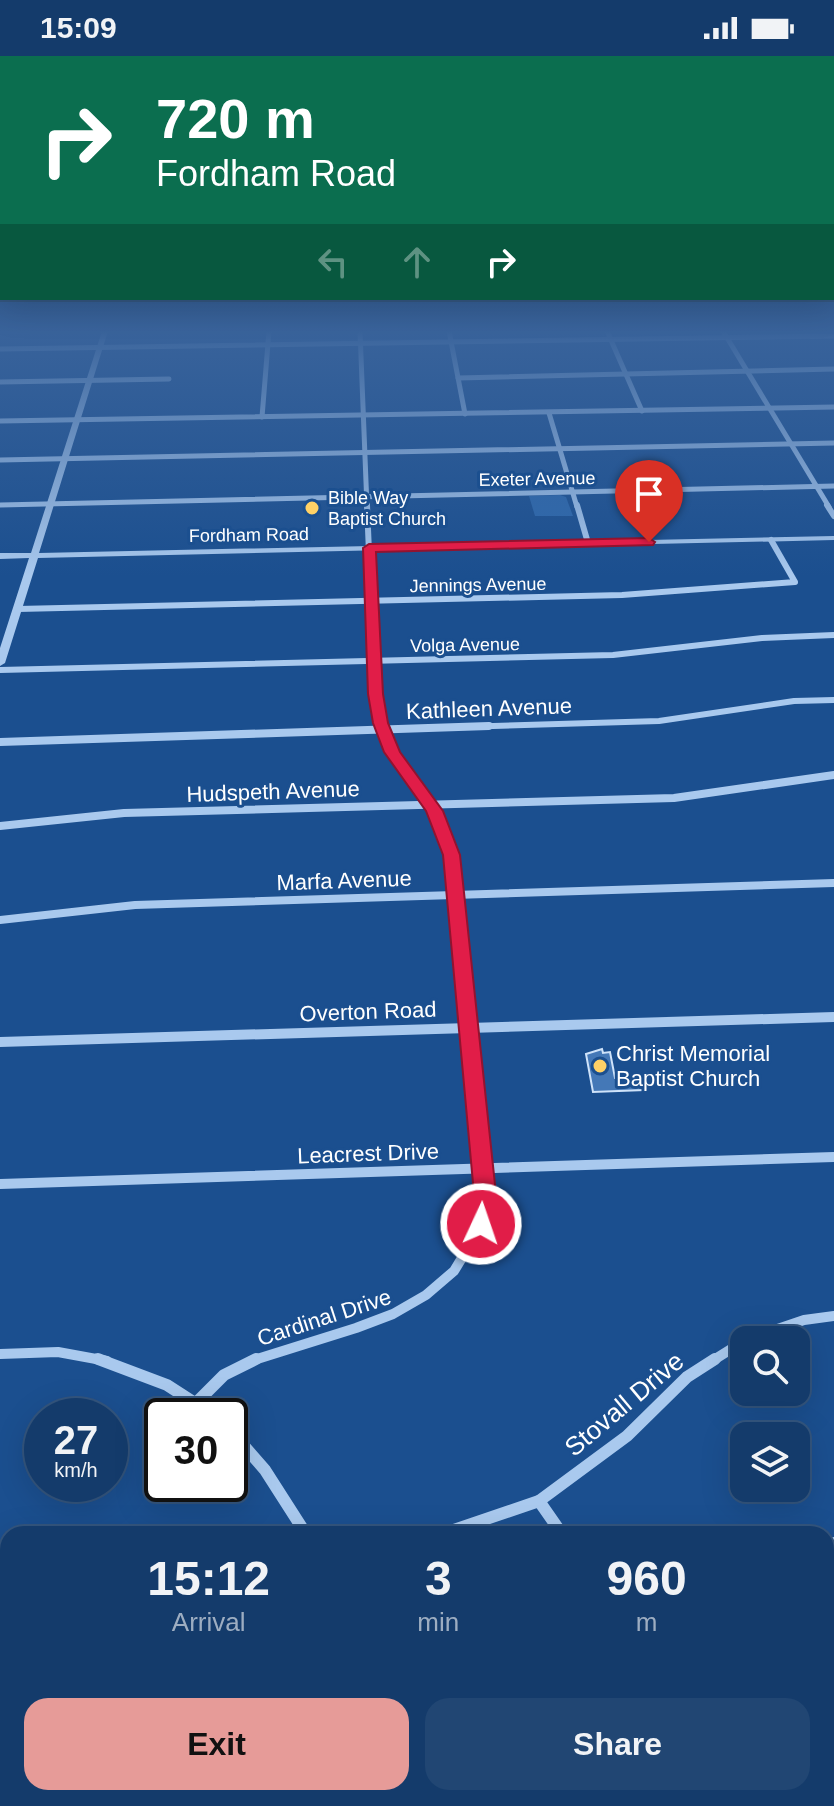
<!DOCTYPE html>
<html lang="en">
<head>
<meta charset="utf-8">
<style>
	:root { --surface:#143b6b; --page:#214673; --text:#f1f3f6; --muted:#9dadc1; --line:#33557e; --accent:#e69b98 }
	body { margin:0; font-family:Arial,sans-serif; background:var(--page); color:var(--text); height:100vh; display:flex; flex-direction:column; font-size:30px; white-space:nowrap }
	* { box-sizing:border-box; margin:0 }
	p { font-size:26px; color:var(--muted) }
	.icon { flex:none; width:44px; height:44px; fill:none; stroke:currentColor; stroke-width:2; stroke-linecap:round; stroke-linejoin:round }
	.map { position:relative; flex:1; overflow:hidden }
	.details { position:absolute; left:0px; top:1470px; width:834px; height:280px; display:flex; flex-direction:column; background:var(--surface); border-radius:24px 24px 0 0; box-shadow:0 8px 32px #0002,0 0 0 2px var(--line) }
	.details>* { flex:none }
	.hud { position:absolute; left:0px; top:0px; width:834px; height:244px; box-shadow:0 8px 32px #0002,0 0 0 2px var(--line); background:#0b6e4f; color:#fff; overflow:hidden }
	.tools { position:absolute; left:730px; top:1270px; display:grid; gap:16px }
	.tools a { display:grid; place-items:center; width:80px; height:80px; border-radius:16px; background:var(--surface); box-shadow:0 8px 32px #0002,0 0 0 2px var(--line); font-size:40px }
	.speed { position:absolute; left:24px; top:1342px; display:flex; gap:16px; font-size:40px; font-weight:700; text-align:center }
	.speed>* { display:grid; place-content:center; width:104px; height:104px; border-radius:50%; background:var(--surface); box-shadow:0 8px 32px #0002,0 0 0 2px var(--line); line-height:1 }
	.speed small { font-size:20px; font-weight:400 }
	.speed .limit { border:4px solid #111; border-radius:12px; background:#fff; color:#111 }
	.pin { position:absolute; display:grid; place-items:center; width:68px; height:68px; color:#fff; margin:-82px -34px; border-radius:50% 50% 50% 0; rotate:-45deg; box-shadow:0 0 8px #0007 }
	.pin .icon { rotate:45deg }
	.me { position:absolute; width:88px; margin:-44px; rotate:3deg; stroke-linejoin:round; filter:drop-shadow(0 0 6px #0008) }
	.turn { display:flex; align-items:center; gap:28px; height:168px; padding:0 24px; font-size:36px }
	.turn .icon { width:104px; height:104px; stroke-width:2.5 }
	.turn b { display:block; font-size:56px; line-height:68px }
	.lanes { display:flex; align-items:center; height:76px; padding:0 24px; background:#0003; justify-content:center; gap:40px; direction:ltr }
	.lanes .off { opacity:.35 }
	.eta { display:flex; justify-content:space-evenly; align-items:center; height:136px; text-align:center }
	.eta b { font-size:48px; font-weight:700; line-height:56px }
	.primary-button { display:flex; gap:16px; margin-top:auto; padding:16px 24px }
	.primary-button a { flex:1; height:92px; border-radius:24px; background:var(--accent); color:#111; font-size:32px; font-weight:700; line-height:92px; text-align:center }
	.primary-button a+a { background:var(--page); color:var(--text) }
	.status { display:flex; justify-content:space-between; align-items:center; height:56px; padding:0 40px; background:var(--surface); direction:ltr }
	.status svg { height:22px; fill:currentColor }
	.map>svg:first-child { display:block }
</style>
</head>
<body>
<div class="status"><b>15:09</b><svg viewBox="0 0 49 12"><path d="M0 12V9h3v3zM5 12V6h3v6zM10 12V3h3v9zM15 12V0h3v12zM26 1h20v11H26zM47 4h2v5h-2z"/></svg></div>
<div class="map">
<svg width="834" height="1750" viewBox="0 0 834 1750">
	<rect width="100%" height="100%" fill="#1b4f8f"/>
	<polygon fill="#2e69ad" points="560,439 566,441 573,460 535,460 529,440"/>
	<polygon fill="#4478b7" stroke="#cfe3fa" stroke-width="2" points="602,993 603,997 610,996 615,1022 641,1022 644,1034 593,1036 586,998"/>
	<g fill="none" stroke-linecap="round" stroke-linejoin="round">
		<g stroke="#a9c9ee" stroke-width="5">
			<polyline points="360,275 367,451"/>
			<polyline points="449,275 465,358"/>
			<polyline points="607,275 642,355"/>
			<polyline points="723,275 829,451"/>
			<polyline points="0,293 834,280"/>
			<polyline points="458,322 834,313"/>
			<polyline points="0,326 169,323"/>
			<polyline points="549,357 577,451"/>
			<polyline points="262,361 269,275"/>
			<polyline points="0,365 834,351"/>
			<polyline points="0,404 834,387"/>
			<polyline points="0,449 834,430"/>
		</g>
		<g stroke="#a9c9ee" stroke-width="6">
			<polyline points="367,449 375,638 383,672"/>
			<polyline points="577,449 588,487"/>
			<polyline points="827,449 834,460"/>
			<polyline points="18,553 622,539 795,526 771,484"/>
			<polyline points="0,614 613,599 762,582 834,579"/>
			<polyline points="426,672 659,665 794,645 834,644"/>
		</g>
		<g stroke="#a9c9ee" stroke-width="8">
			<polyline points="382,670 392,696 430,748 452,799 467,952"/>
			<polyline points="0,686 489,670"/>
			<polyline points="0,770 124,757 674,742 834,719"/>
			<polyline points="0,864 135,849 834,827"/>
		</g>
		<g stroke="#a9c9ee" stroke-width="10">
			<polyline points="0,1128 834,1101"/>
			<polyline points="745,1284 804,1264 834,1260"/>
			<polyline points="0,1298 58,1296 107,1305"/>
			<polyline points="251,1305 356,1272 393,1258 426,1239 454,1215 474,1182 485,1138 467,950"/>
			<polyline points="712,1305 744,1285"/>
		</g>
		<g stroke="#a9c9ee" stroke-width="12">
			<polyline points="98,1303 167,1329 215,1360"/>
			<polyline points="197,1346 224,1319 256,1303"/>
			<polyline points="230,1374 265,1414 306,1478"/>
			<polyline points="539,1445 562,1478"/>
			<polyline points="442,1478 539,1445 627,1380 687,1321 715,1303"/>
			<polyline points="826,1501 834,1487"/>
			<polyline points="0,1580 8,1583"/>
			<polyline points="826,1607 834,1609"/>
			<polyline points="135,1742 137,1750"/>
			<polyline points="478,1742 485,1750"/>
		</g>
		<g fill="#a9c9ee" fill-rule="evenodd">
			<polygon points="102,275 108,275 39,497 834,480 834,484 38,502 5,607 0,610 0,592 29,502 0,503 0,497 31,497"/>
			<polygon points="834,956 834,966 0,991 0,981"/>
		</g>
	</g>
	<linearGradient id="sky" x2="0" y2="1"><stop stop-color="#0f2b4f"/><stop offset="0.53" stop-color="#39639b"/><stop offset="1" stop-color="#39639b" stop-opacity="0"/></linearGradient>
	<rect width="834" height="520" fill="url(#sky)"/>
	<polygon fill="#e11d48" stroke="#92132f" stroke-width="2" points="649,482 655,486 653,489 376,496 383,638 388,667 400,696 443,755 460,799 496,1138 489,1174 481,1177 473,1174 470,1168 474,1138 443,799 426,755 384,696 373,667 368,638 363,492 369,488"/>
	<g fill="#ffd166" stroke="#1b4f8f" stroke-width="3">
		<circle cx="312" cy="452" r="8"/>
		<circle cx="600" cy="1010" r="8"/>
	</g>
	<g text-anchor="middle" stroke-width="6" stroke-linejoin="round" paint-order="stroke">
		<g font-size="18" fill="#fff" stroke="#1b4f8f">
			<text transform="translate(537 423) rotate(-1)" y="6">Exeter Avenue</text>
			<text transform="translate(249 479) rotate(-1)" y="6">Fordham Road</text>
			<text transform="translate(478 529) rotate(-1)" y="6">Jennings Avenue</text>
			<text transform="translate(465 589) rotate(-1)" y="6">Volga Avenue</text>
		</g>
		<g font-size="18" fill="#fff" stroke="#1b4f8f" text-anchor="start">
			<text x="328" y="448">Bible Way<tspan x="328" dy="21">Baptist Church</tspan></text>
		</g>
		<g font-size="22" fill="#fff" stroke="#1b4f8f">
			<text transform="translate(489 652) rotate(-2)" y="8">Kathleen Avenue</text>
			<text transform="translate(273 735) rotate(-2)" y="8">Hudspeth Avenue</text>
			<text transform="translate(344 824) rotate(-2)" y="8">Marfa Avenue</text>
			<text transform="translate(368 955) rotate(-2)" y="8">Overton Road</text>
			<text transform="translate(368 1097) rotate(-2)" y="8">Leacrest Drive</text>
			<text transform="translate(324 1261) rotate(-18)" y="8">Cardinal Drive</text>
		</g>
		<g font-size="22" fill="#fff" stroke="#1b4f8f" text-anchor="start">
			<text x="616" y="1005">Christ Memorial<tspan x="616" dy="25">Baptist Church</tspan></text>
		</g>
		<g font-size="26" fill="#fff" stroke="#1b4f8f">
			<text transform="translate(624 1348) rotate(-40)" y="9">Stovall Drive</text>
		</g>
	</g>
</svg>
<div class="tools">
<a><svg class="icon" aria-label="search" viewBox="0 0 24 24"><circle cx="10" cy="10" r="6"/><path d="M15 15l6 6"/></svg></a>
<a><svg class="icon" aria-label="layers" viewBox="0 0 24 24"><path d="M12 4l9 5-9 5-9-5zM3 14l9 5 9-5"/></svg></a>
</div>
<div class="speed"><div>27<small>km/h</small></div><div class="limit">30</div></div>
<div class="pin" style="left:649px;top:486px;background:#d93025"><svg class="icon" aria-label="arrive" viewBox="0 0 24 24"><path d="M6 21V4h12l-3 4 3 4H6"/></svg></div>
<svg class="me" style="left:481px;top:1168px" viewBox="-20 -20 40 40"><circle r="17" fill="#e11d48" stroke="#fff" stroke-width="3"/><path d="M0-11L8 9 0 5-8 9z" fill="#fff"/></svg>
<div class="hud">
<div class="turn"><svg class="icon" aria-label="right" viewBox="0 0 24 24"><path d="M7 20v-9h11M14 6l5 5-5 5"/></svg><div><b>720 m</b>Fordham Road</div></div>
<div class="lanes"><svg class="icon off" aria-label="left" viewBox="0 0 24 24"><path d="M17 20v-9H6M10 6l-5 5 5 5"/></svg><svg class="icon off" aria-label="ahead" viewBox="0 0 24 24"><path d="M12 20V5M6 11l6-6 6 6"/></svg><svg class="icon" aria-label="right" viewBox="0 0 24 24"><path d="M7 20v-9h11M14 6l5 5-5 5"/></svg></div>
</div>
<section class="details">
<div class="eta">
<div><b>15:12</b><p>Arrival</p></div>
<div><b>3</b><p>min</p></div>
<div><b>960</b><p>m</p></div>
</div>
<div class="primary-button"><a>Exit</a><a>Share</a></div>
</section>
</div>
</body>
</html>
